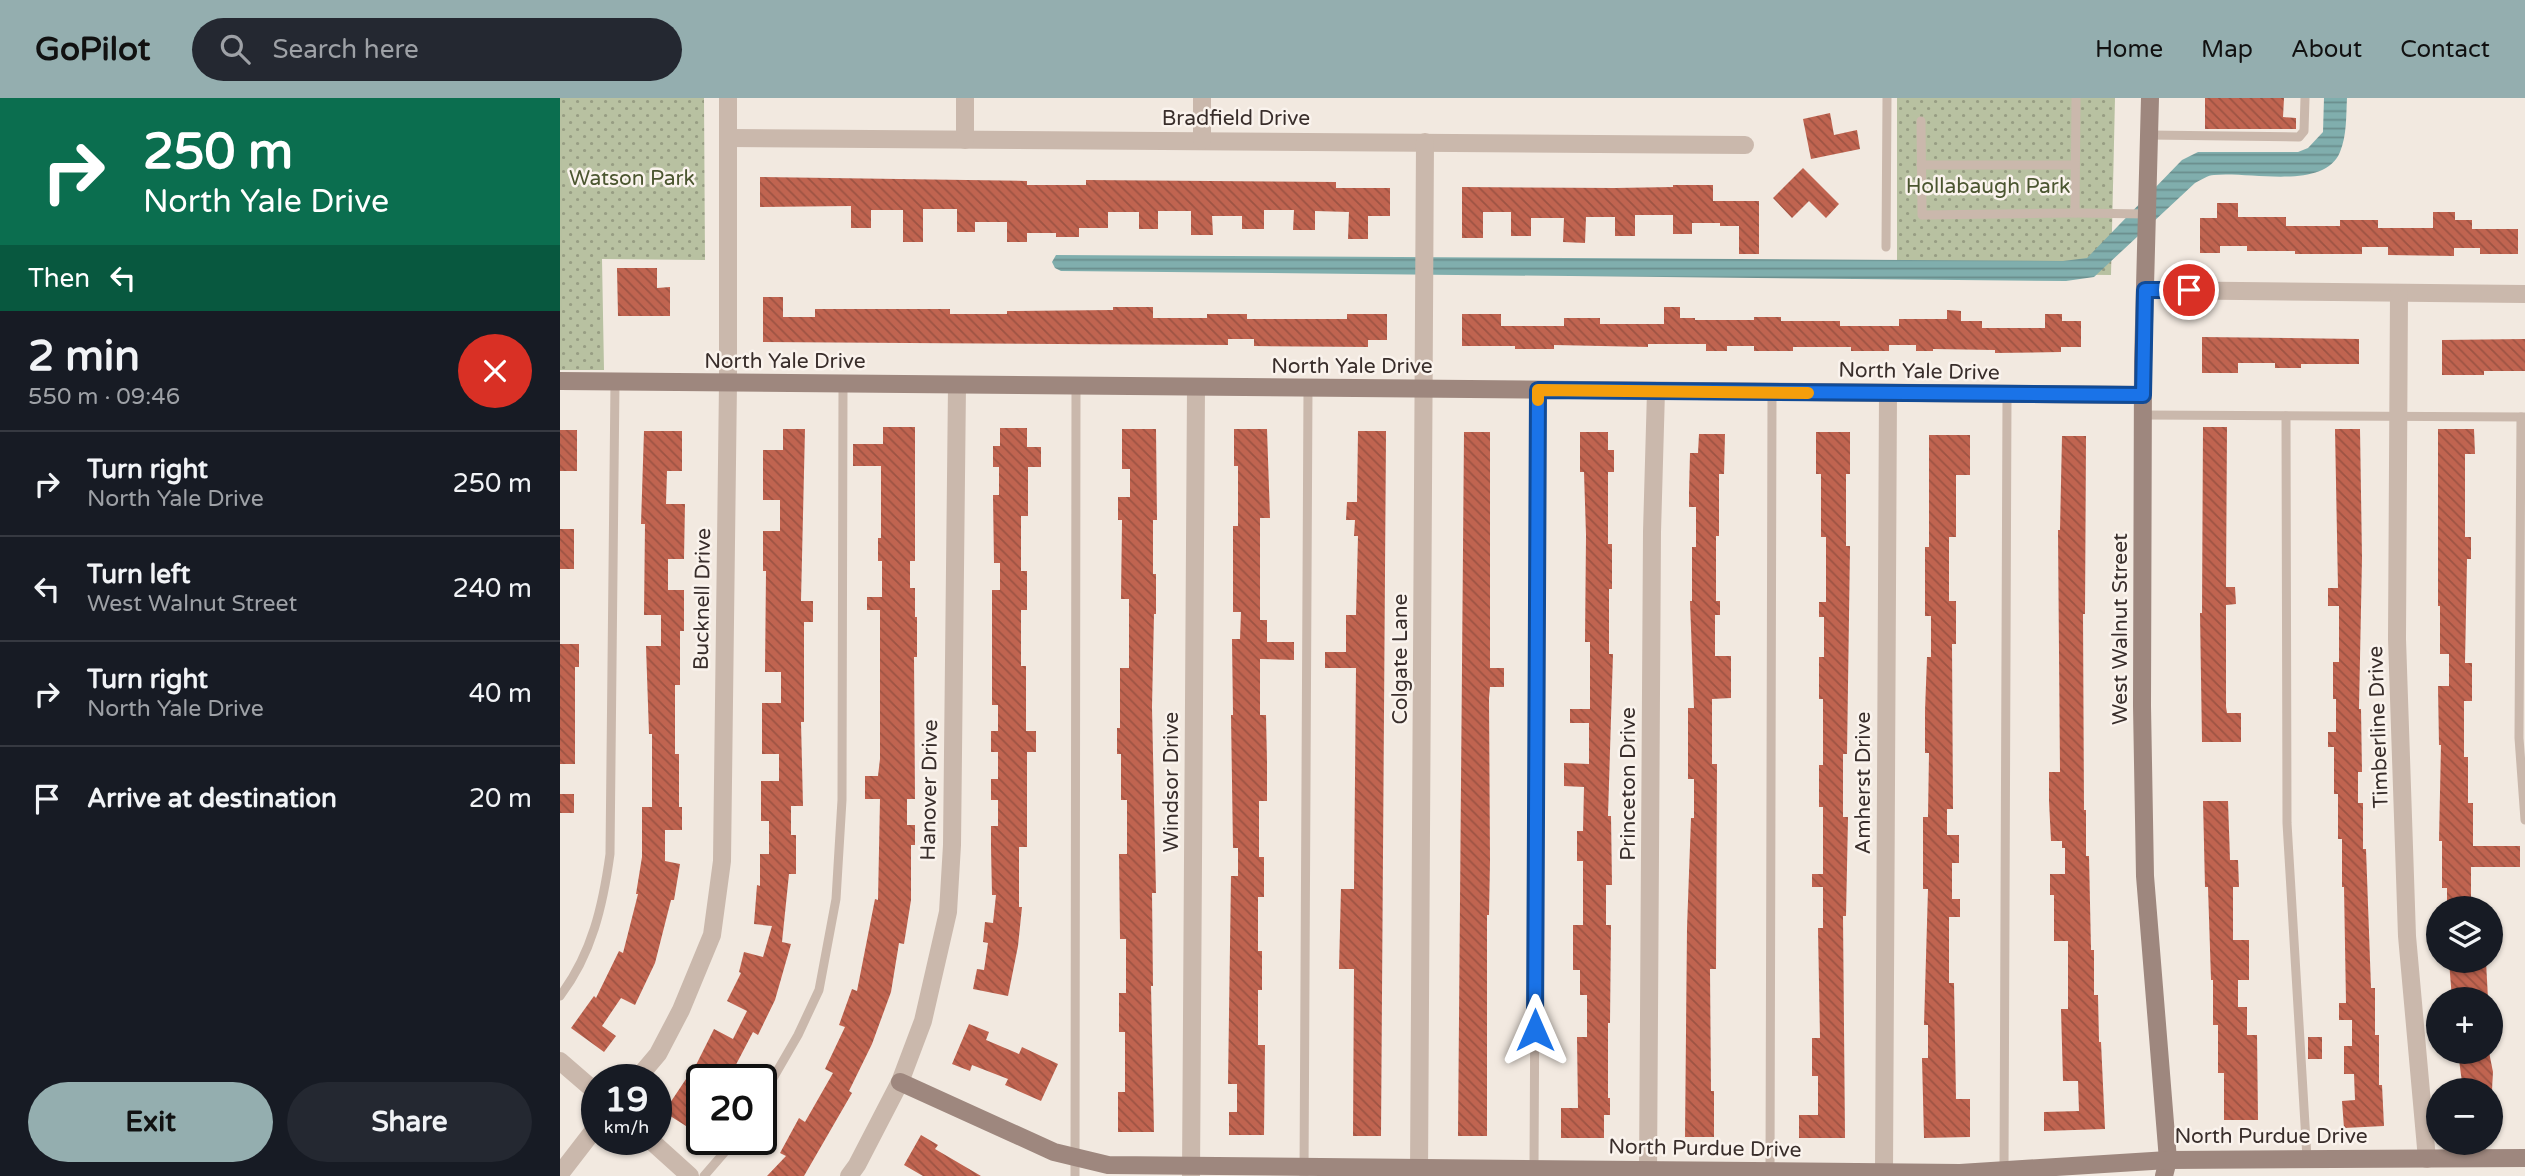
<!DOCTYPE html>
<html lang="en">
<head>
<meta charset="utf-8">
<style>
	:root { --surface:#171b24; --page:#242831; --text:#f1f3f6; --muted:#9ea1a6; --line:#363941; --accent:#94aeaf }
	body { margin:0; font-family:"Varela Round",sans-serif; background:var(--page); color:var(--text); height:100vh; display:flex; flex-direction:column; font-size:26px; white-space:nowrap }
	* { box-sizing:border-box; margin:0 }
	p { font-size:23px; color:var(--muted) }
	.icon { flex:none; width:38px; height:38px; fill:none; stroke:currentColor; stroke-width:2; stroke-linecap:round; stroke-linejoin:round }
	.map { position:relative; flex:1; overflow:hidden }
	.side { display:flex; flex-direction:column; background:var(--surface); width:560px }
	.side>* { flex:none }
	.top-card { background:#0b6e4f; color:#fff; overflow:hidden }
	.tools { position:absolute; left:1866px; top:798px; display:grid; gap:14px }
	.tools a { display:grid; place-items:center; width:77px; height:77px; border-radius:50%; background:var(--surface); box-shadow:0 2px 5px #0004; font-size:35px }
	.speed { position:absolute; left:21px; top:966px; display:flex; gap:14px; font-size:35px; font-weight:700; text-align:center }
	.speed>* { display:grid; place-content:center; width:91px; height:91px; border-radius:50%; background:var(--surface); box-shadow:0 2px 5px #0004; line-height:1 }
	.speed small { font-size:18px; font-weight:400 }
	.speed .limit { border:4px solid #111; border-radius:10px; background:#fff; color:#111 }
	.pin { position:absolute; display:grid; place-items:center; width:60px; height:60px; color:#fff; margin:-30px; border:4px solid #fff; border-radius:50%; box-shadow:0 2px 7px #0007 }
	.me { position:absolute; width:77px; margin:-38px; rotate:0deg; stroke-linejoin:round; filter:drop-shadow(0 0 5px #0008) }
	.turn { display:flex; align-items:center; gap:24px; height:147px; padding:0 28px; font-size:32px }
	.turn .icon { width:91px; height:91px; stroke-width:2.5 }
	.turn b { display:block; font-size:49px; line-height:60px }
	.then { display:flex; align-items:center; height:66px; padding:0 28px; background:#0003; gap:14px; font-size:26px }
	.round { display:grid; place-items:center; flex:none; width:74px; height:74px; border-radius:37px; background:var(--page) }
	.summary { display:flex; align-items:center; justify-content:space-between; height:119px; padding:0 28px }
	h1 { font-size:42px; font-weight:800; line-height:52px }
	.primary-button { display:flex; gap:14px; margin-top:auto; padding:14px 28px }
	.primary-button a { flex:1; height:80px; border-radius:42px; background:var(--accent); color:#111; font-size:28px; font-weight:800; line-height:80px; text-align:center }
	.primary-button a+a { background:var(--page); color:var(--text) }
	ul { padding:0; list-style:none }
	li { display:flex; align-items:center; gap:21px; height:105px; padding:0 28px; border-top:2px solid var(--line) }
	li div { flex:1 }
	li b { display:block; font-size:26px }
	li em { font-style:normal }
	header { display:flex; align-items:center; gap:42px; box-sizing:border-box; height:98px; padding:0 35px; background:var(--accent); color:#111 }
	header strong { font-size:33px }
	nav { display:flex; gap:38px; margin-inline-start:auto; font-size:24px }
	.search { width:490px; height:63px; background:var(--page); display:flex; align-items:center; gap:18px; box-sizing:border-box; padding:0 24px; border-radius:38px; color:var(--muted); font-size:26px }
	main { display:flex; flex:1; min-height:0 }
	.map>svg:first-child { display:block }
</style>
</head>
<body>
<header>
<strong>GoPilot</strong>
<div class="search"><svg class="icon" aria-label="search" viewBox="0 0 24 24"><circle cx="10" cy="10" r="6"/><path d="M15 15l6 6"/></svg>Search here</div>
<nav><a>Home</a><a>Map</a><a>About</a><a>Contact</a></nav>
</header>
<main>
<section class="side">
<div class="top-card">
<div class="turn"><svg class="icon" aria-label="right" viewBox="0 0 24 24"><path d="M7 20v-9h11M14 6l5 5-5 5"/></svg><div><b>250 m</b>North Yale Drive</div></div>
<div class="then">Then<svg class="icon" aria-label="left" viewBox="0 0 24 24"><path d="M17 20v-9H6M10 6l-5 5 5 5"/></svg></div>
</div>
<div class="summary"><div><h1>2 min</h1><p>550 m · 09:46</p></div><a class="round" style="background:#d93025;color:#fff"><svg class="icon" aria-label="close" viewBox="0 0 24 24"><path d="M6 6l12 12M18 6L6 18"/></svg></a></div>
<ul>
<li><svg class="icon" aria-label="right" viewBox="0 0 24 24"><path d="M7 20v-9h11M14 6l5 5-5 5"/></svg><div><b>Turn right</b><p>North Yale Drive</p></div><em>250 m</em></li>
<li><svg class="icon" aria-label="left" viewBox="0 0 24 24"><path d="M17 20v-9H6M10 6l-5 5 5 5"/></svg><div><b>Turn left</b><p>West Walnut Street</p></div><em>240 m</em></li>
<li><svg class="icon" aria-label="right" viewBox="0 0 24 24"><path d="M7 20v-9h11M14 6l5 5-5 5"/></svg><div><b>Turn right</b><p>North Yale Drive</p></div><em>40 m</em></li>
<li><svg class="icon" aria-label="arrive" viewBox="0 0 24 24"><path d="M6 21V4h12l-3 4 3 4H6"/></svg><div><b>Arrive at destination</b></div><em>20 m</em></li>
</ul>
<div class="primary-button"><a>Exit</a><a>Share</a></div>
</section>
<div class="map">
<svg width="1965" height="1078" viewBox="0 0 1965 1078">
	<defs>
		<pattern id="park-dots" width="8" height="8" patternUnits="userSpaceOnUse" patternTransform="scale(1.75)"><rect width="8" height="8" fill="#b8c1a1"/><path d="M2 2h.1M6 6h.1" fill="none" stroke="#979d83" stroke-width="1.8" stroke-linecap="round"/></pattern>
		<pattern id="water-rules" width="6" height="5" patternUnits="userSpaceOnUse" patternTransform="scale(1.75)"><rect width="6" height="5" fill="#80aead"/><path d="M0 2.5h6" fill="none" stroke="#6a8e8d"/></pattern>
		<pattern id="building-back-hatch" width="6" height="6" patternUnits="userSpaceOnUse" patternTransform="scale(1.75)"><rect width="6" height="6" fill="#c06450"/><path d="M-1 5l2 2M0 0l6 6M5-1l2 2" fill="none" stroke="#9d5343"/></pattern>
	</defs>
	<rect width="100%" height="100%" fill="#f2e9e0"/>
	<g fill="url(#park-dots)">
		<polygon points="0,0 144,0 145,162 42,161 44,272 0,272"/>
		<polygon points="1337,0 1555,0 1551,177 1337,175"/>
	</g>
	<path fill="url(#water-rules)" d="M1764 0H1787C1786 18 1787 37 1780 54 1764 93 1689 73 1654 77 1648 77 1641 82 1635 85L1534 179 1506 183 501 173 495 170 492 164 496 157 1503 163 1527 160 1622 62 1638 54H1738L1748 50 1763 34Z"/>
	<g fill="url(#building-back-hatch)">
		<polygon points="1645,0 1724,0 1723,19 1736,20 1736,31 1645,31"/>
		<polygon points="1270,15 1274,37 1297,32 1300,51 1251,61 1243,21"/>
		<polygon points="1243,70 1279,106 1266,120 1249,103 1232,120 1213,100"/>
		<polygon points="200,79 467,83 467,87 526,87 526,82 776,84 776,90 830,90 830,118 808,118 808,141 788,141 789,114 755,113 755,132 733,132 734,112 704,112 704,131 682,131 682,118 652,118 653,137 631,137 631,113 598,113 598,131 579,131 579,114 548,114 548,130 519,130 519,139 496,139 496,135 467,135 467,144 447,144 447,124 415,124 415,134 397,134 397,111 363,111 363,144 343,144 343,112 311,112 311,130 291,130 291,108 200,109"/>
		<polygon points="1113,87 1153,87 1153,103 1199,103 1199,156 1179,156 1179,128 1160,128 1160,125 1132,125 1132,136 1113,136 1113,117 1075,117 1075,138 1055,138 1055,119 1026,119 1025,145 1003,144 1004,120 971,120 971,138 951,138 951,114 923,114 923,140 902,140 902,89 1055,90 1113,89"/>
		<polygon points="1657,105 1678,105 1678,119 1726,119 1726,128 1780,128 1780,122 1818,122 1818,130 1873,130 1873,114 1895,114 1895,122 1912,122 1912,131 1958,131 1958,156 1920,156 1920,150 1894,150 1894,158 1828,157 1828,149 1802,149 1802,156 1735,156 1735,153 1687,153 1687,148 1660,148 1660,155 1640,155 1640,120 1657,120"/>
		<polygon points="57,170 97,170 97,190 110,189 110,218 58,218"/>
		<polygon points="203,199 223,199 223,219 255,219 255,211 390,211 390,216 447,216 447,213 553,212 553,209 593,209 593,220 647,220 647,216 687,216 687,221 787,221 787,216 827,216 827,242 808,242 808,249 694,248 694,241 668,241 668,247 203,244"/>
		<polygon points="1104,209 1120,209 1120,220 1135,220 1135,222 1194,222 1194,219 1221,219 1221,223 1280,223 1280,228 1339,228 1339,221 1387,221 1387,212 1401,213 1401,223 1422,223 1422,230 1485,230 1485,216 1502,216 1502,223 1521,223 1521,249 1501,249 1501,254 1435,255 1435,252 1373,251 1373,253 1356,253 1356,247 1329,247 1329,253 1291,253 1291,249 1233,249 1233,253 1194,253 1194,248 1167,248 1167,253 1146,253 1146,246 1088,246 1088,249 994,247 994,251 955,251 955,248 902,248 902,216 941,216 941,228 1004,228 1004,220 1040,220 1040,226 1104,226"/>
		<polygon points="1642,239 1799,241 1799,266 1741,266 1741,270 1715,270 1715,265 1678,265 1678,275 1642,275"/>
		<polygon points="1965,241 1965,273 1924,273 1924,277 1882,277 1882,242"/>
		<polygon points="323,329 355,329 355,463 350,463 350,490 355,490 355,519 357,519 357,559 354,559 355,701 347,701 347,727 355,727 355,747 351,747 351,802 344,846 339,845 331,894 312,946 289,993 292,995 244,1078 207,1078 226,1058 220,1055 239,1020 245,1024 273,975 265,971 285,929 279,927 292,891 297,893 315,801 318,802 320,701 305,701 305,678 318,678 320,661 320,512 307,512 307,499 322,499 322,463 318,463 318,440 321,440 321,368 293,368 293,346 323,346"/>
		<polygon points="1643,329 1667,329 1666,489 1675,489 1676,506 1666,507 1666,609 1667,615 1681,615 1681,644 1642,644 1640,515 1642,515"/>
		<polygon points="440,330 467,330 467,349 481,349 481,369 468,369 468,418 461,418 461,473 467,473 467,512 461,512 461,568 466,568 466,633 476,633 476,654 467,654 467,749 459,749 459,809 462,809 458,848 448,898 413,891 417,871 424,872 428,845 423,844 425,824 433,825 436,797 432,797 431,749 431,728 438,728 438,702 431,702 431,681 438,681 438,654 431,654 431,633 438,633 438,607 432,607 432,492 440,492 440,465 434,465 433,397 439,397 439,369 433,369 433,348 440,348"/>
		<polygon points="223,331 245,331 241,503 253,503 253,524 244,524 244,624 241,624 243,708 231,708 231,737 236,737 236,776 229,776 222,844 231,846 215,902 198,937 193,934 168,982 142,970 142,1004 126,1028 104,1014 128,978 130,979 154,931 173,941 187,913 167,903 181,875 179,874 184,854 203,859 212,828 194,826 197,787 200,788 200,756 209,756 209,723 201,723 201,683 219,683 219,656 202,656 202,605 221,605 221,574 205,574 206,473 203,473 203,433 220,433 220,402 203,402 203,352 223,352"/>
		<polygon points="562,331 596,331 597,422 593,422 593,476 596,476 596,516 594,516 592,609 596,795 592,795 593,888 591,888 594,1034 558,1034 558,994 565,994 565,934 559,934 559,895 566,895 566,841 560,841 559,756 567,756 567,702 561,702 561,656 557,656 557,630 560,630 560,570 569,570 569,501 561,501 562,422 558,422 558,399 570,399 570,371 562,371"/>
		<polygon points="674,331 707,331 710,420 700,420 700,522 707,522 707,544 734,544 734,562 700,561 700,617 706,617 707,664 707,703 699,703 699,759 704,759 704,799 698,799 698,853 702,853 702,892 698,892 698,947 705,947 704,1037 669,1037 669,1014 677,1014 677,986 668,986 671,778 678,778 678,750 673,750 671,617 673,617 672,541 680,541 681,514 673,514 673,428 678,428 678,368 674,368"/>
		<polygon points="1775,331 1800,331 1802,460 1799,611 1801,611 1802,674 1798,674 1798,705 1803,705 1803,751 1806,751 1811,890 1815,890 1815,937 1819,937 1819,987 1822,987 1824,1028 1784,1030 1782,1003 1795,1002 1794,976 1784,976 1784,948 1792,948 1792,922 1779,922 1779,905 1786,905 1784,789 1782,789 1782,741 1778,741 1778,696 1774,696 1774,649 1768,649 1768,634 1776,634 1776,601 1773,601 1773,564 1779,564 1779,508 1768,508 1768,490 1778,490"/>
		<polygon points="1878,331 1914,331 1915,356 1905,356 1905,439 1911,439 1911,461 1907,461 1905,565 1912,565 1912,603 1904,603 1904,659 1908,659 1908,705 1913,705 1913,748 1960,748 1960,769 1911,769 1911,810 1887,810 1887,790 1882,790 1882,743 1879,743 1881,647 1879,647 1878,588 1889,588 1889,556 1880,556 1880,508 1878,508"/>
		<rect x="0" y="332" width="17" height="41"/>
		<polygon points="84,333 122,333 122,373 107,373 106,406 125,406 124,461 108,461 108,492 124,492 124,533 120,533 120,587 115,587 115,656 119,656 119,709 122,709 122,732 105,732 105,763 120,766 114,802 111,802 95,865 75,907 61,900 42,928 56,938 44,954 11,930 34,898 36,900 59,853 63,855 78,796 76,796 82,759 82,709 92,709 92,636 89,636 86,548 101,548 101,517 84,517 85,426 81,426"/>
		<polygon points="798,333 826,333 821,1038 793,1038 794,871 779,871 781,791 794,791 796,570 765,570 765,554 786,554 786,517 796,517 798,438 794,438 795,422 786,422 787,404 797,404"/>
		<polygon points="904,334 930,334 930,570 944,570 944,589 930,589 929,600 930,762 929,817 927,817 927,1038 898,1038"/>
		<polygon points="1020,334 1048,334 1048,352 1054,352 1054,374 1048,374 1048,446 1052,446 1052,491 1049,491 1049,556 1053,556 1048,718 1051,718 1052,787 1046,787 1046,827 1051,827 1050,925 1048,925 1048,1000 1050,1000 1050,1017 1044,1017 1044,1040 1001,1040 1001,1010 1018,1010 1017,939 1027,939 1027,897 1020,897 1020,872 1013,872 1013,827 1023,827 1023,763 1017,763 1017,733 1023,733 1024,689 1004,688 1004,665 1029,666 1029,625 1010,625 1010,611 1030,611 1030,544 1025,544 1026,437 1024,374 1020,374"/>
		<polygon points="1256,334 1290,334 1290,376 1286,376 1286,448 1290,448 1287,656 1283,656 1283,719 1288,719 1286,818 1283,818 1285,1040 1239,1040 1239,1017 1258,1017 1258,978 1252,978 1252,940 1260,940 1258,830 1263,830 1263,789 1252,789 1252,776 1263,776 1263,709 1259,709 1259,667 1263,667 1263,601 1259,601 1259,559 1264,559 1264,519 1259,519 1259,504 1266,504 1266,439 1261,439 1261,376 1256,376"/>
		<polygon points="1139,336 1165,336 1164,376 1159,376 1159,438 1156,438 1156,503 1160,503 1160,517 1155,517 1155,558 1171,558 1171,600 1152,601 1152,666 1157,666 1156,871 1150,871 1151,993 1154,993 1154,1039 1125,1039 1127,830 1131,720 1134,720 1134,681 1128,681 1128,610 1134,610 1130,503 1132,503 1132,449 1136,449 1136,409 1129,409 1129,395 1130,355 1138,355"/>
		<polygon points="1369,337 1410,337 1410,377 1396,377 1396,439 1389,439 1389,503 1396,503 1396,546 1392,546 1393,711 1387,711 1387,737 1399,737 1399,765 1392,765 1392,801 1400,801 1400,819 1389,819 1389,885 1394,885 1396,1001 1410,1001 1410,1039 1364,1040 1362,960 1368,960 1368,927 1364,927 1368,791 1363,791 1363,719 1368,719 1369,655 1365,655 1365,613 1367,559 1371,559 1371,518 1365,518 1365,449 1369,449"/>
		<polygon points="1502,338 1526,338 1525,516 1523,516 1524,712 1526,712 1526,758 1529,758 1531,852 1534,852 1534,897 1538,897 1539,944 1541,944 1545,1031 1484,1033 1484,1014 1519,1013 1518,983 1503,983 1501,911 1508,911 1508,843 1494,843 1494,797 1490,797 1490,776 1505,776 1505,750 1502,750 1502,743 1491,743 1489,703 1489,674 1500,674 1498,432 1500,432"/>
		<rect x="0" y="431" width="14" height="40"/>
		<polygon points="0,546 19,546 19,569 15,569 15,666 0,666"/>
		<rect x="0" y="696" width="14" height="19"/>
		<polygon points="1643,703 1668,703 1670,762 1678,762 1679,789 1673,789 1673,842 1689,842 1689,882 1678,882 1678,909 1687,909 1687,937 1697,937 1698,1022 1664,1022 1664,975 1658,975 1658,927 1653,927 1653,882 1651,882 1648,789 1645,789"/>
		<polygon points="1889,863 1926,863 1928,901 1892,901"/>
		<polygon points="409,926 429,934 426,942 459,956 462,949 498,966 481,1003 445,987 448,981 412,967 410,973 392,966"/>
		<rect x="1748" y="939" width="14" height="22"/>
		<polygon points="1898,954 1929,954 1933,974 1932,992 1903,992"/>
		<polygon points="361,1037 378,1047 375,1051 421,1078 363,1078 344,1067"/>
	</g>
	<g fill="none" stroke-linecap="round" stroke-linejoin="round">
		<g stroke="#cab8ac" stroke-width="9">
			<polyline points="1361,23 1362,117 1515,115 1516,0"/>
			<polyline points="1589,37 1739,39 1744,33 1745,0"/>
			<polyline points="1361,67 1515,67"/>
			<polyline points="1515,115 1587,116"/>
			<polyline points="1326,149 1327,0"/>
			<polyline points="1583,317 1965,319"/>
			<polyline points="1726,318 1727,725 1747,1060"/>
			<polyline points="1961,319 1959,640 1965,722"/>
			<path d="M0 898C32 856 43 807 50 756L55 284"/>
			<polyline points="201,1001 238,937 259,892 276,801 282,702 283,286"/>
			<polyline points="974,1071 978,292"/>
			<polyline points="1444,1072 1447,297"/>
			<polyline points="1210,1076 1212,295"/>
			<polyline points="144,1078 176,1041"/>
			<polyline points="515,1078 516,288"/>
			<polyline points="744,1078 748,290"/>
		</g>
		<g stroke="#cab8ac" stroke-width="18">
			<polyline points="168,40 1185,47"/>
			<polyline points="405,42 405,0"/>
			<polyline points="642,43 642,0"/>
			<polyline points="1585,192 1965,196"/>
			<polyline points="1839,195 1837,541 1847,838 1867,1061"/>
			<polyline points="0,963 37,995"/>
			<polyline points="76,982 98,956 121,912 152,837 162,763 168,285 168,0"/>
			<polyline points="89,1041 130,1078"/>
			<polyline points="1324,1075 1328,295"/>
			<polyline points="0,1076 37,1028"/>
			<polyline points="289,1078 297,1067 340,984 363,923 388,814 392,747 397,287"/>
			<polyline points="631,1078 636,289"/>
			<polyline points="859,1078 865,44"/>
			<polyline points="1088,1078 1092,434 1096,293"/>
		</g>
		<g stroke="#9e877e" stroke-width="18">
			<polyline points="1590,0 1583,264 1582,608 1585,778 1608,1062 1604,1078"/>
			<polyline points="0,283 1583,297"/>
			<polyline points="340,984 494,1054 548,1067 1400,1075 1608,1062 1965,1060"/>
		</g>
	</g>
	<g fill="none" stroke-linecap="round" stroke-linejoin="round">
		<g stroke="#114b97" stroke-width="18">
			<polyline id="route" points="975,932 978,292 1583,297 1585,192 1629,192"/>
		</g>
		<use href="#route" stroke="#1a73e8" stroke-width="12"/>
		<polyline stroke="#f59e0b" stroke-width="12" points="978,302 978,292 1248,295"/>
	</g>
	<g text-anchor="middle" stroke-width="5" stroke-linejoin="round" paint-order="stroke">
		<g font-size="21" fill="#392e2b" stroke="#faf3ed">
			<text x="676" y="27">Bradfield Drive</text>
			<text x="225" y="270">North Yale Drive</text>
			<text x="792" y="275">North Yale Drive</text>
			<text transform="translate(1359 273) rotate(1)" y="7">North Yale Drive</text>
			<text transform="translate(142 501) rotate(-89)" y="7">Bucknell Drive</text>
			<text transform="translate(1560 531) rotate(-90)" y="7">West Walnut Street</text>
			<text transform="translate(840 561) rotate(-90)" y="7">Colgate Lane</text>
			<text transform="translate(1818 629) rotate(-92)" y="7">Timberline Drive</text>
			<text transform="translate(611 684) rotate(-90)" y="7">Windsor Drive</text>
			<text transform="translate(1303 685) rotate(-90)" y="7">Amherst Drive</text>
			<text transform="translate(1068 686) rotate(-90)" y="7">Princeton Drive</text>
			<text transform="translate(369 692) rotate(-89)" y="7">Hanover Drive</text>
			<text x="1711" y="1045">North Purdue Drive</text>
			<text transform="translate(1145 1050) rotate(1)" y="7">North Purdue Drive</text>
		</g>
		<g font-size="21" fill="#4b5630" stroke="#faf3ed">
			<text x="72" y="87">Watson Park</text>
			<text x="1428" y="95">Hollabaugh Park</text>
		</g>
	</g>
</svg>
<div class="tools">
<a><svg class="icon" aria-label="layers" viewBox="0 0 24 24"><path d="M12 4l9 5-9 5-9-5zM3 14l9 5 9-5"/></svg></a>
<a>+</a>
<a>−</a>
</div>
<div class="speed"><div>19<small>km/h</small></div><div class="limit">20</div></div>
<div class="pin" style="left:1629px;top:192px;background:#d93025"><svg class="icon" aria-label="arrive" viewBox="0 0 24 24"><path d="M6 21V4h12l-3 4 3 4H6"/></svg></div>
<svg class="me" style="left:975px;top:932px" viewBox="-20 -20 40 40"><path d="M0-17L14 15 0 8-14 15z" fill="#1a73e8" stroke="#fff" stroke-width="4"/></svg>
</div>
</main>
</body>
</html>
